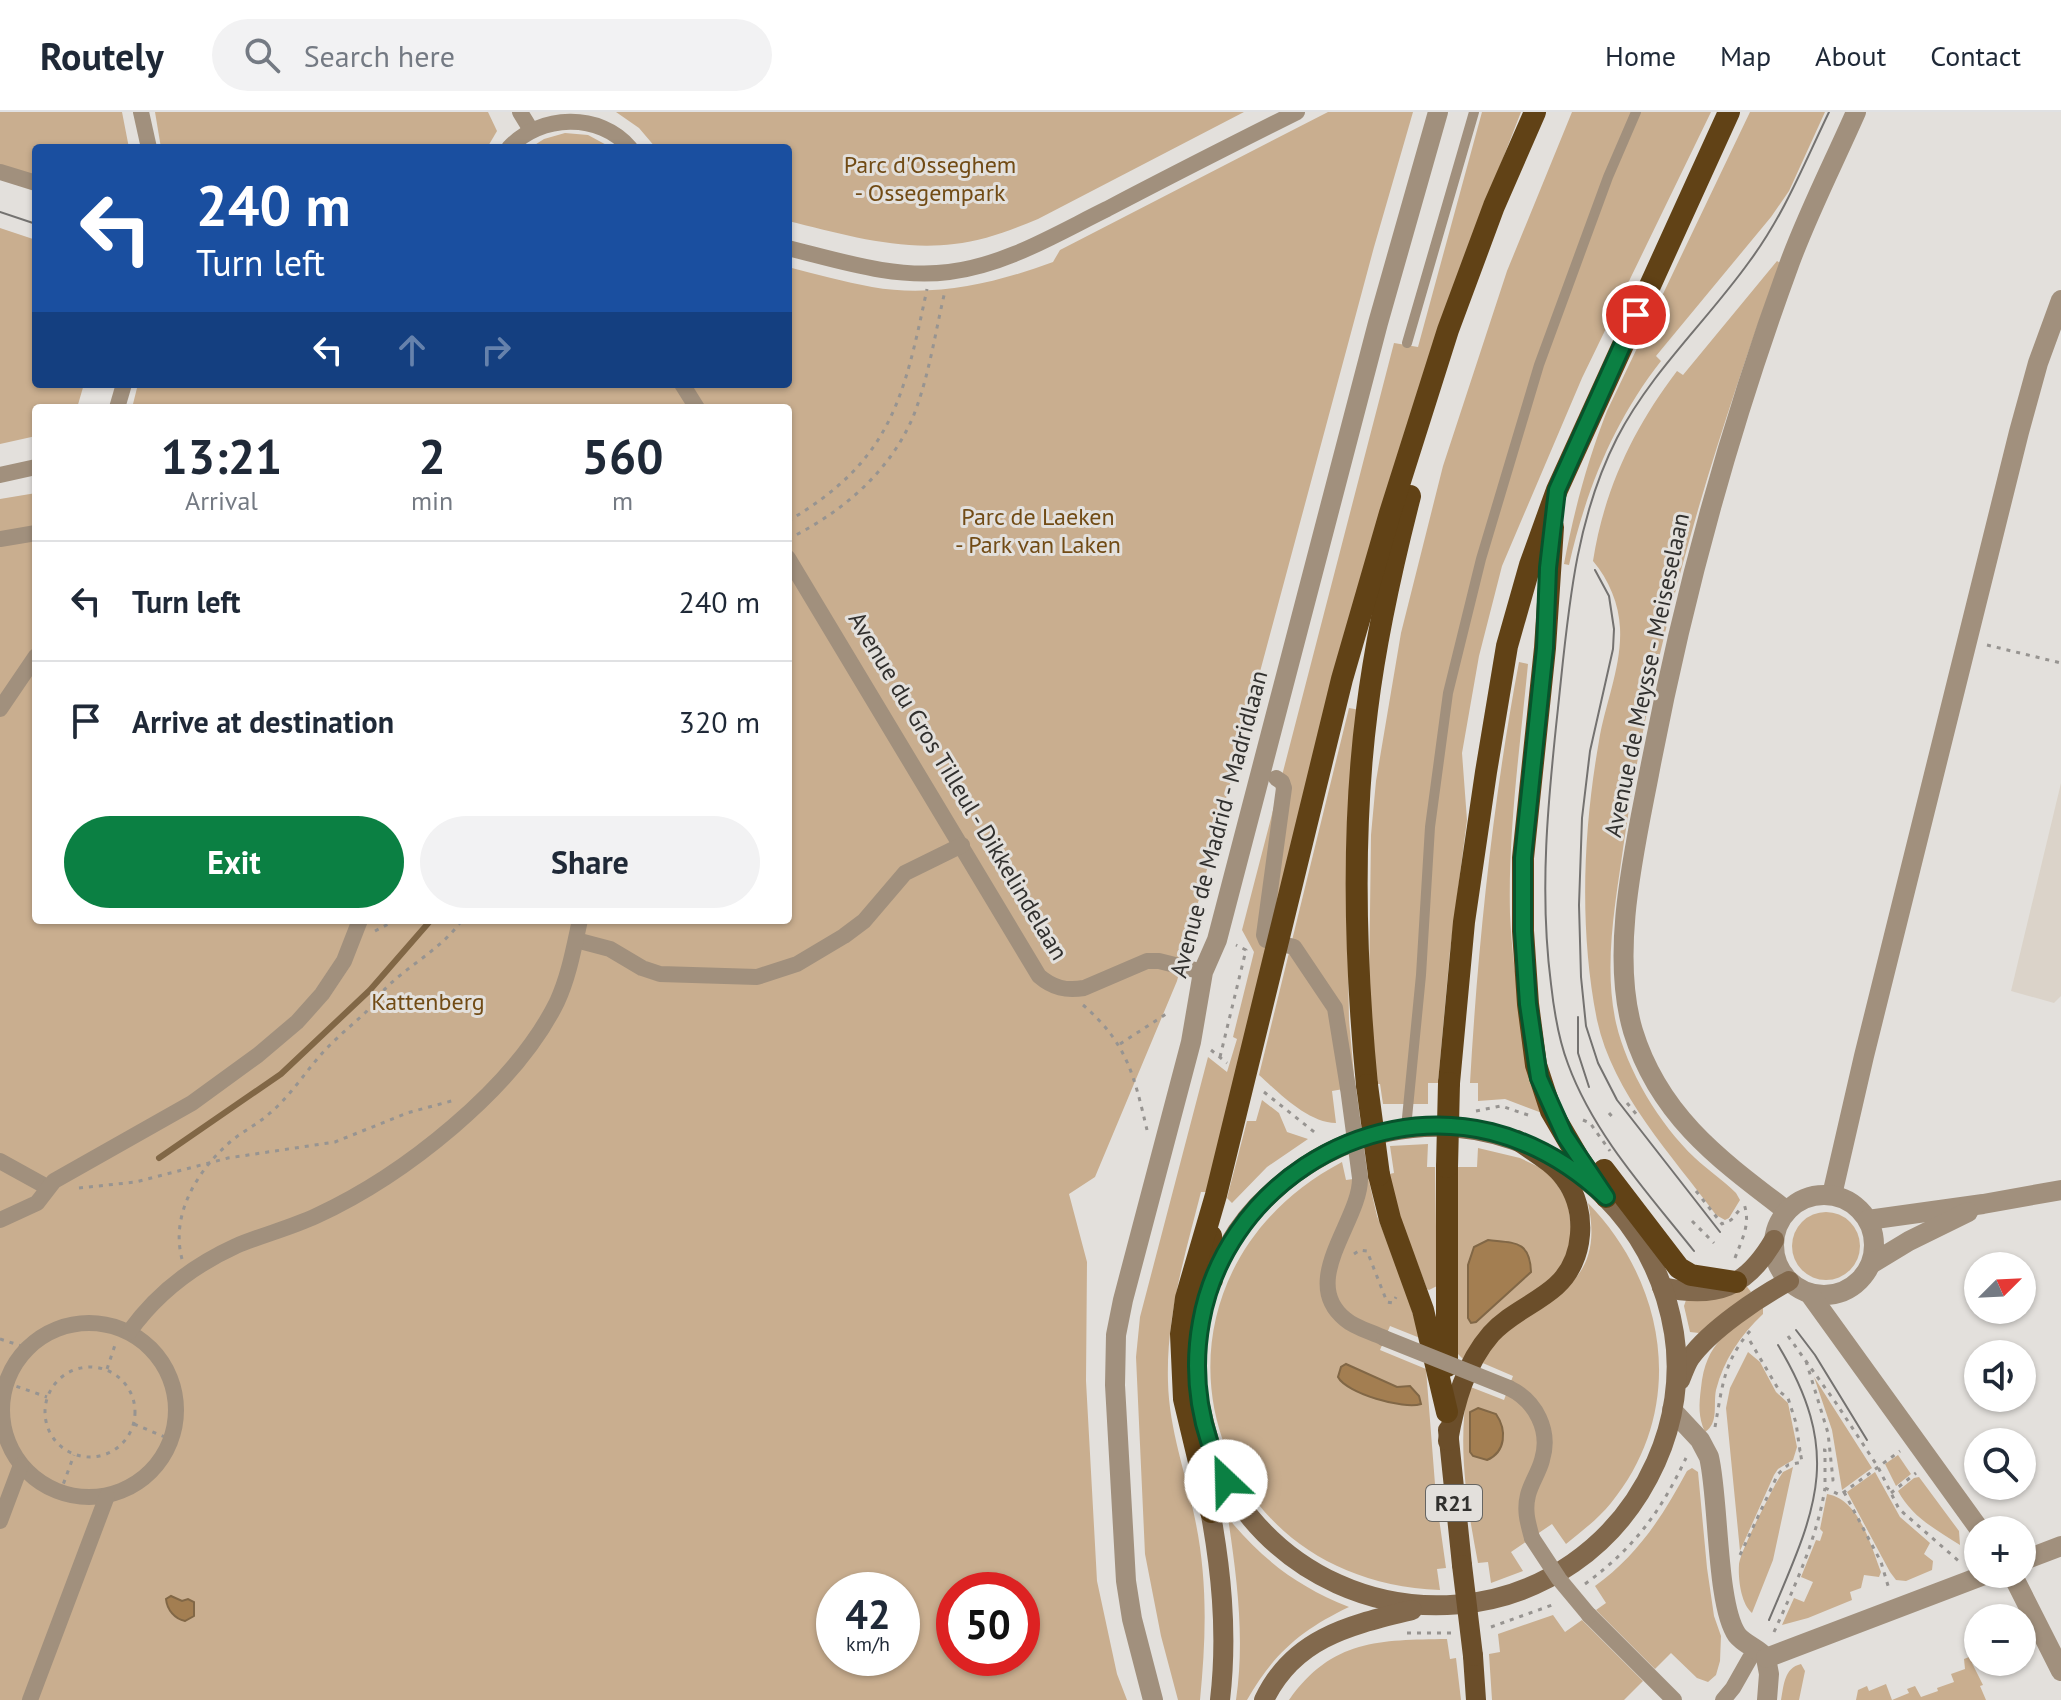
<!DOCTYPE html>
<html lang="en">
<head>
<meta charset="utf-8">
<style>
	:root { --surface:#fff; --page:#f2f2f3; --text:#1f2937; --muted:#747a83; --line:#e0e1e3; --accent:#0b8043 }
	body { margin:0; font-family:"PT Sans",sans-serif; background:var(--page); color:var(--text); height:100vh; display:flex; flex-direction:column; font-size:30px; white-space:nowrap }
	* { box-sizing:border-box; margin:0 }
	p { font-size:26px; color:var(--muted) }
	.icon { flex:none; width:44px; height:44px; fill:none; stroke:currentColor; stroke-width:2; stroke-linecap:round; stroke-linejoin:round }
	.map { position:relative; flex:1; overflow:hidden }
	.side { position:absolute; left:32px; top:292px; width:760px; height:520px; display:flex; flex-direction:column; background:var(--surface); border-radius:8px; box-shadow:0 2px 6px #0004 }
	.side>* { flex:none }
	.hud { position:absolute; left:32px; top:32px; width:760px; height:244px; border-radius:8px; box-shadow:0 2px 6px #0004; background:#1a4fa0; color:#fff; overflow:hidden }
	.needle { width:52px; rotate:66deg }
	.tools { position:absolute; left:1964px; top:1140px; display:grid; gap:16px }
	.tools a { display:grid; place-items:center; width:72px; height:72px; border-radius:50%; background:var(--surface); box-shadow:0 2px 6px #0004; font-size:40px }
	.speed { position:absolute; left:816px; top:1460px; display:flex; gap:16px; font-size:40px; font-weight:700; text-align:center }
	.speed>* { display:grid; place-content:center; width:104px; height:104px; border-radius:50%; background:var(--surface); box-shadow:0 2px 6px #0004; line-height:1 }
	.speed small { font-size:20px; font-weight:400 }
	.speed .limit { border:12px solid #d22; background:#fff; color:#111 }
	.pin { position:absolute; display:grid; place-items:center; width:68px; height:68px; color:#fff; margin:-34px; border:4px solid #fff; border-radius:50%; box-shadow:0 2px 8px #0007 }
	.me { position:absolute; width:88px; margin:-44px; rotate:336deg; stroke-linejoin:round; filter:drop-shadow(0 0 6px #0008) }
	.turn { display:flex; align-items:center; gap:28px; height:168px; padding:0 32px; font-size:36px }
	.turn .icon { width:104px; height:104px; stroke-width:2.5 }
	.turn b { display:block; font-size:56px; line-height:68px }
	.lanes { display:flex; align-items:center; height:76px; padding:0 32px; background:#0003; justify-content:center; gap:40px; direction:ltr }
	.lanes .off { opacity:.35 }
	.eta { display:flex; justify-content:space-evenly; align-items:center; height:136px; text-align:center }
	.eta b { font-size:48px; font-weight:600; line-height:56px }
	.primary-button { display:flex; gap:16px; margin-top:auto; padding:16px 32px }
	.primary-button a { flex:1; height:92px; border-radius:48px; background:var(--accent); color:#fff; font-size:32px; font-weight:600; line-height:92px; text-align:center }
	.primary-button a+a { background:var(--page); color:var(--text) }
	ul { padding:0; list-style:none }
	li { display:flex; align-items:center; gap:24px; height:120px; padding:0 32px; border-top:2px solid var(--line) }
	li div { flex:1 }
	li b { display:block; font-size:30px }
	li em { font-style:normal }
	header { display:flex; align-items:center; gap:48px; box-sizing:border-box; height:112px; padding:0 40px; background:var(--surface); border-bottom:2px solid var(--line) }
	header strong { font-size:38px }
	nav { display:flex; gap:44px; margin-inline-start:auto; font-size:28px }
	.search { width:560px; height:72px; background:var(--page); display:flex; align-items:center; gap:20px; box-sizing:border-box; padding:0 28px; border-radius:44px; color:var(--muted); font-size:30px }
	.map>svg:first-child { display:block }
</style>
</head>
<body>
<header>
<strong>Routely</strong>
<div class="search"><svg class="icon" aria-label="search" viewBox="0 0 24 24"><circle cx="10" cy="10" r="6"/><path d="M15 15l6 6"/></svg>Search here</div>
<nav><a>Home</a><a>Map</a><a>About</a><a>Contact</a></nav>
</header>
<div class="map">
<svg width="2061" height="1588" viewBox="0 0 2061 1588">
	<rect width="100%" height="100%" fill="#e3e0dc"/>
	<polygon fill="#dbd3c9" points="2061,671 2061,884 2054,891 2011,879"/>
	<g fill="#c9ae8f" fill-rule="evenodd">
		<polygon points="0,0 122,0 129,36 36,36 36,66 0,55"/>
		<polygon points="155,0 488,0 497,19 487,36 161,36"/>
		<path d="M616 0H1244L1038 107C1011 118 983 129 954 132 898 139 842 122 788 109V36H656L639 16Z"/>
		<path d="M1328 0H1413L1374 135 1177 869 1095 1065 1069 1082 1087 1150 1086 1269 1097 1469 1117 1562 1127 1588H0V387L36 381V808H788V296H132L138 272H788V155C816 162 844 170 872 175 934 186 996 171 1053 150L1060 138ZM834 1478H902V1546H834ZM954 1478H1022V1546H954Z"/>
		<path d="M1482 0H1521L1481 103 1206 1080H1201C1185 1143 1166 1204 1168 1270 1169 1317 1186 1362 1195 1407 1208 1469 1206 1526 1200 1588H1178L1161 1524 1145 1442 1136 1245 1140 1205 1208 945 1227 960 1237 927 1233 925 1254 840 1242 818 1394 231 1418 235Z"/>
		<polygon points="1572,0 1711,0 1582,266 1502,454 1479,544 1462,641 1467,708 1450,839 1438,971 1428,971 1428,992 1383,992 1380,972 1373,972 1369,876 1371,723 1376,669 1401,521 1443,354 1507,159"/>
		<path d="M1750 0H1825L1789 79 1771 105 1656 244 1661 249C1614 309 1586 378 1569 453L1564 452C1574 399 1587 350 1607 299Z"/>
		<polygon points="565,21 588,23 612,36 530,36 544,27"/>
		<polygon points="0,116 36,128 36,272 84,272 77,296 36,296 36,324 0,332"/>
		<path d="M1777 149 1780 151C1711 339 1653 531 1624 730 1616 788 1603 852 1616 911 1627 958 1659 1012 1695 1046 1708 1058 1723 1068 1736 1081L1740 1088 1729 1106 1725 1108 1716 1103C1672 1043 1613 982 1597 908 1579 818 1583 719 1599 629 1605 592 1622 554 1620 516 1619 492 1609 468 1593 449 1604 378 1633 317 1677 259L1683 263Z"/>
		<path d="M1519 550 1528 552C1520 635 1508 719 1510 802 1513 870 1527 935 1542 1001L1505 987 1478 989V971H1470C1478 831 1493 688 1519 550Z"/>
		<path d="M1349 596 1360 598 1347 800 1349 908 1355 975 1332 979 1336 1011C1308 1011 1279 981 1259 963Z"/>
		<polygon points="1262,988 1279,1001 1287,1020 1308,1027 1267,1055 1232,1091 1227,1086 1247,1009 1256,1009"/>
		<polygon points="1428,1032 1427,1055 1435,1055 1437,1174 1429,1178 1427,1177 1384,1063 1394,1061 1390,1034"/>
		<polygon points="1478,1036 1520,1046 1543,1057 1554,1068 1568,1090 1572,1126 1560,1159 1463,1247 1458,1242 1458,1055 1477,1055"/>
		<path d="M1342 1050 1346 1068 1368 1065 1377 1104 1404 1172 1420 1226 1390 1214 1380 1238 1426 1257 1436 1385 1446 1456 1437 1457 1440 1478C1192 1469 1123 1166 1342 1050Z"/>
		<path d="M1588 1091C1668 1173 1687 1298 1611 1391 1598 1407 1582 1419 1566 1432L1552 1412 1511 1440 1523 1459 1491 1471 1488 1450 1478 1451C1467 1394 1457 1333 1468 1274L1504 1288 1513 1264 1478 1249C1484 1241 1490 1230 1497 1224 1505 1217 1515 1212 1524 1207 1572 1176 1602 1155 1588 1091Z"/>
		<circle cx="1826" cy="1134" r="34"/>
		<polygon points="1745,1172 1751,1180 1699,1221 1690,1220 1684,1194 1686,1188"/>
		<path d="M1763 1194V1202C1740 1224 1724 1247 1716 1278 1713 1293 1719 1311 1705 1320 1698 1305 1699 1292 1701 1276 1706 1229 1728 1221 1763 1194Z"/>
		<polygon points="1748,1240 1760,1250 1776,1280 1788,1291 1797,1335 1793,1348 1778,1357 1774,1363 1740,1439 1726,1296 1730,1276"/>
		<polygon points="1814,1265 1872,1356 1842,1378 1832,1318"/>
		<polygon points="1898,1343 1911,1362 1896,1374 1885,1352"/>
		<path d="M1793 1355 1773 1448 1752 1501C1741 1492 1738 1467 1739 1453 1740 1439 1768 1387 1776 1371L1783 1360Z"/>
		<path d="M1692 1356 1698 1360 1707 1456 1714 1504 1721 1524 1720 1549 1716 1563 1708 1570 1697 1566 1671 1541 1655 1557 1596 1498 1606 1491 1595 1474C1637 1444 1663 1404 1687 1359Z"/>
		<polygon points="1875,1360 1900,1405 1930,1431 1924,1442 1933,1449 1932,1458 1906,1469 1896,1468 1890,1460 1847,1380"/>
		<path d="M1919 1365 1959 1419 1960 1433C1935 1417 1912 1405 1898 1379L1914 1366Z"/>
		<path d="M1827 1382C1860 1388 1870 1432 1881 1460L1879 1465 1864 1463 1861 1476 1850 1480 1852 1488 1808 1506 1782 1513 1794 1486 1804 1490 1813 1470 1801 1465 1816 1428 1820 1429 1823 1420 1820 1417Z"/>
		<path d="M1228 1406C1264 1449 1297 1474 1349 1495 1301 1518 1274 1541 1247 1588H1236C1245 1527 1237 1466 1228 1406Z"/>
		<polygon points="1553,1503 1565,1520 1582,1508 1643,1569 1624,1588 1492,1588 1489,1542 1500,1540 1498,1522"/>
		<path d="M1447 1527 1450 1547 1456 1546 1461 1588H1289C1332 1527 1380 1528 1447 1527Z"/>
		<polygon points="1972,1534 1977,1537 1974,1539 1975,1549 1972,1551 1983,1573 1980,1574 1986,1588 1856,1588 1858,1578 1867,1574 1869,1579 1886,1572 1892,1588 1909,1581 1907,1577 1915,1574 1921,1585 1938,1579 1937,1576 1954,1570 1951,1562 1965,1557 1964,1547 1969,1545"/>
		<path d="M1801 1552 1805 1559 1799 1588H1781C1784 1573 1784 1556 1801 1552Z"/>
	</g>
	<g fill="#a37e51" stroke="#816746" stroke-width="2">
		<path d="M1488 1128C1514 1131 1530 1128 1531 1160L1476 1210 1471 1211 1468 1206V1153L1474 1135Z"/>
		<path d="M1346 1252 1397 1275 1410 1274 1419 1284 1421 1292C1404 1298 1346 1281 1338 1265L1341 1255Z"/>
		<path d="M1478 1296 1496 1302C1507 1318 1506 1340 1487 1348L1473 1344 1470 1340V1300Z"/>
		<path d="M171 1484 182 1489 188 1487 194 1490V1504L185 1509C175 1507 167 1498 166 1487Z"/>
	</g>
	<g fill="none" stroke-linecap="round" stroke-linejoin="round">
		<polyline stroke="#816746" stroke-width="6" points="159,1046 281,962 370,878 431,808"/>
		<g stroke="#979491" stroke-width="3" stroke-dasharray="4 6" stroke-linecap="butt">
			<path d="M788 409C891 349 904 286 927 177"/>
			<path d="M788 427C841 401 889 361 913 305 929 265 935 221 945 179"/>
			<polyline points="1987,533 2061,551"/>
			<polyline points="375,819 396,808"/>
			<path d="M1083 893C1127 931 1134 963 1147 1018"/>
			<polyline points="1120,932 1166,902"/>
			<polyline points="1211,938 1227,951"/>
			<polyline points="1220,945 1246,838 1236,833"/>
			<polyline points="1264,980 1318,1023"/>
			<polyline points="1627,991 1637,1003"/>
			<polyline points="1476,999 1501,994 1531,1004"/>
			<polyline points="1609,1001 1614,1007"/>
			<polyline points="1583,1008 1590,1011 1610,1039"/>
			<polyline points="79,1076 136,1070 228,1046 335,1030 407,1001 455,988"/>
			<polyline points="1696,1079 1722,1112 1731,1108 1742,1095"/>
			<polyline points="1692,1109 1714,1131"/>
			<polyline points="1354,1142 1360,1138 1367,1139 1387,1190 1393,1191 1396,1185"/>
			<path d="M1735 1146C1742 1127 1751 1112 1744 1092"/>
			<path d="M182 1147C170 1102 198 1058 230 1030 243 1019 258 1012 270 1001 288 986 302 965 318 946 332 929 350 915 366 900 371 894 375 887 381 881 406 854 441 838 462 808"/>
			<polyline points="1788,1224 1836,1291 1878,1355 1899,1397 1961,1451"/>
			<polyline points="0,1227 28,1236"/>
			<polyline points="1750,1229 1780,1280 1788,1286 1796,1311 1800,1339 1803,1339"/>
			<polyline points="1806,1249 1828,1321 1833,1368 1825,1368"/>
			<circle cx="90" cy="1300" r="45"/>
			<polyline points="107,1257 116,1230"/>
			<polyline points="7,1271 47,1285"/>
			<polyline points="134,1312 172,1328"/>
			<path d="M1715 1315C1722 1277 1723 1250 1750 1219"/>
			<polyline points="1823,1338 1825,1338 1825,1376 1840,1383 1900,1339"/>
			<polyline points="1844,1380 1881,1450 1889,1477"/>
			<polyline points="60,1381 74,1343"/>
			<polyline points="1891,1381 1916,1361"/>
			<polyline points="1740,1443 1778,1362 1788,1353 1802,1350 1800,1339"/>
			<path d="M1585 1472C1634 1436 1660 1401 1686 1346"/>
			<polyline points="1491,1515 1555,1492"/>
			<path d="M1774 1520C1795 1474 1817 1426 1825 1376"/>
			<polyline points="1407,1521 1452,1521"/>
		</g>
		<g stroke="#a1907d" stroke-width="10">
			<polyline points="1407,231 1474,0"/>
			<polyline points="1406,1016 1421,863 1430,715 1448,581 1481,447 1539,253 1608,65 1636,0"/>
		</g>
		<g stroke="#a1907d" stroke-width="16">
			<polyline points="141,0 149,36"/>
			<polyline points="520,0 531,18"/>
			<path d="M509 36C540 2 600 0 630 36"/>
			<polyline points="0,60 36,71"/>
			<path d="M788 136C841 149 895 167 949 160 1006 153 1056 122 1107 97 1170 64 1233 32 1297 0"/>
			<polyline points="682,272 697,296"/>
			<polyline points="117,296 124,272"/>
			<polyline points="0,363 36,355"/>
			<polyline points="0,427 36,421"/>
			<path d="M788 446 1039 864C1053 876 1066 879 1084 876L1147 849H1159L1203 860"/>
			<polyline points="0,597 36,544"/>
			<polyline points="1276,666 1282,670 1284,676 1264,823 1266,828 1294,835 1335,896 1348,976"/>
			<polyline points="576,828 610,837 642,856 660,862 757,865 797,852 844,824 864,809 905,761 962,733"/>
			<polyline points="0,1049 47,1075"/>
			<path d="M1360 1066C1361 1108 1298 1169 1345 1207 1355 1216 1372 1220 1384 1226"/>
			<polyline points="0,1108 37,1091 54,1069 192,991 258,943 297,910 322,882 344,849 360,808"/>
			<circle cx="89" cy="1298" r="87"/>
			<path d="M129 1220C157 1181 192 1154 236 1134 262 1123 290 1116 316 1104 403 1064 514 977 557 890 569 864 574 835 580 808"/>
			<path d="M1509 1276C1536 1289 1551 1319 1542 1348 1539 1360 1531 1371 1528 1383 1524 1399 1528 1411 1532 1426"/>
			<polyline points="0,1409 21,1353"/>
			<polyline points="1589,1503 1674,1588"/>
			<polyline points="30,1588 107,1384"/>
			<polyline points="1723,1588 1733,1576 1750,1546"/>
		</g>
		<g stroke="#a1907d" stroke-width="20">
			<polyline points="1832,1083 1864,944 2019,320 2038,251 2061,188"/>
			<path d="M1787 1099C1720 1048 1659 1004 1633 919 1610 841 1634 740 1649 662 1682 488 1729 316 1790 150 1809 99 1834 50 1856 0"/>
			<path d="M1672 1298 1700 1328 1709 1345C1719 1386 1716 1493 1737 1523 1745 1533 1758 1536 1766 1546L1769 1562 1767 1588"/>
			<polyline points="2022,1449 2061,1434"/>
			<polyline points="1766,1546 1987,1462"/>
			<polyline points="1153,1588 1132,1507 1126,1469 1115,1273 1116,1223 1123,1188 1191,930 1203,860 1217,828 1378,211 1438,0"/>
		</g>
		<g stroke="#a1907d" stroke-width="20">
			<circle cx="1824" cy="1133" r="50"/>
			<polyline points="1868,1108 1983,1092 2061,1078"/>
			<polyline points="1871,1152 1909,1129 1968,1100"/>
			<polyline points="1809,1181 1980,1418"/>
			<polyline points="2012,1462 2061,1559"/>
		</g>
		<g stroke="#82694d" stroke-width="20">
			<path d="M1662 1175C1716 1187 1746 1176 1774 1128"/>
			<path d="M1680 1268C1683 1261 1686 1252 1690 1246 1710 1218 1759 1185 1789 1169"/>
			<path d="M1197 1280C1205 1318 1214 1356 1237 1388 1346 1543 1578 1524 1656 1350 1674 1310 1681 1264 1674 1221 1642 1026 1412 947 1269 1083 1237 1112 1214 1153 1203 1196 1194 1235 1194 1279 1199 1319"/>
			<path d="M1208 1387C1221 1454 1228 1520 1220 1588"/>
			<path d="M1264 1588C1294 1525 1351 1513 1412 1498"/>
		</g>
		<g stroke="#6b4e2a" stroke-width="20">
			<polyline points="1448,1318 1462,1453"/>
			<path d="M1448 1329C1455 1290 1465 1252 1491 1222 1510 1201 1536 1192 1556 1174 1585 1148 1588 1098 1565 1067 1553 1050 1533 1040 1517 1028"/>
			<polyline points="1473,1544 1476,1588"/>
		</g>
		<g stroke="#614216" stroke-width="22">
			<polyline points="1553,415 1545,536 1523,746 1523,819 1528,892 1536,953 1551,999 1579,1047 1606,1085"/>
			<polyline points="1449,971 1464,810 1486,660 1507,534 1530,453 1557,378 1729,0"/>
			<path d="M1367 973C1355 849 1351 722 1367 598 1376 525 1392 454 1410 384"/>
			<polyline points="1604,1058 1679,1156 1691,1163 1736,1170"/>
			<polyline points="1379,1063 1390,1107 1423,1198 1447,1300"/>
			<polyline points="1211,1124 1212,1168"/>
			<polyline points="1447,1254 1447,1055"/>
			<polyline points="1211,1400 1184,1287 1181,1222 1186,1186 1216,1083 1342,567 1390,401 1448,218 1494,94 1535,0"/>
		</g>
		<g stroke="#747270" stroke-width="2">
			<polyline points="0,100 36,112"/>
			<polyline points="1595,458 1609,484 1614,517 1613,537 1590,639 1582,706 1579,793 1581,865 1586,914 1598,951 1617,988 1720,1120"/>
			<polyline points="1578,905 1578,941 1589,975"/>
			<path d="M1694 1139C1648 1081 1594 1023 1568 952 1558 926 1554 899 1551 872 1539 779 1548 688 1558 596 1568 503 1574 410 1617 326 1651 260 1706 210 1749 150 1784 103 1804 52 1829 0"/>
			<polyline points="1796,1218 1815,1243 1867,1328"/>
			<path d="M1769 1508C1815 1399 1845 1344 1778 1233"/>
		</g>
		<g stroke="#a1907d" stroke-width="16">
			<polyline points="1348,976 1360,1066"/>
			<polyline points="1384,1226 1509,1276"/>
			<polyline points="1532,1426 1559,1467 1589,1503"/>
		</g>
		<polyline stroke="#6b4e2a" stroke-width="20" points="1462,1453 1473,1544"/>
		<g stroke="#614216" stroke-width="22">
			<polyline points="1367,973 1379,1063"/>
			<polyline points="1447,1055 1449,971"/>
		</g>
	</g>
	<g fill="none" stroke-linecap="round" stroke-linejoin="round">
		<g stroke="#07532c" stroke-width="20">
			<path id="route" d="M1226 1369C1200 1320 1191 1265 1201 1210 1224 1079 1360 988 1491 1020 1535 1031 1573 1054 1606 1085L1565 1024 1539 966 1528 892 1523 819V746L1545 536 1548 456 1557 378 1636 203"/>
		</g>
		<use href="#route" stroke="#0b8043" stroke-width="14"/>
	</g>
	<g text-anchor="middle" stroke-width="6" stroke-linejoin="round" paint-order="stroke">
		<rect fill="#e3e0dc" stroke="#666562" stroke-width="2" x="1426" y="1373" width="56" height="36" rx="6"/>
		<g font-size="22" font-weight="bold" fill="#31302e">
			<text x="1454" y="1399">R21</text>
		</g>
		<g font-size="24" fill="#714b15" stroke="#e3e0dc">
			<text x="930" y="61">Parc d'Osseghem<tspan x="930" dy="28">- Ossegempark</tspan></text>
			<text x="1038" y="413">Parc de Laeken<tspan x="1038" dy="28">- Park van Laken</tspan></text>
			<text x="428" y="898">Kattenberg</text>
		</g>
		<g font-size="24" fill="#31302e" stroke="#e3e0dc">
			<text transform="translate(1647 563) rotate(-78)" y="8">Avenue de Meysse - Meiseselaan</text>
			<text transform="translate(958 674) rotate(59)" y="8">Avenue du Gros Tilleul - Dikkelindelaan</text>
			<text transform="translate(1219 712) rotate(-75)" y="8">Avenue de Madrid - Madridlaan</text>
		</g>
	</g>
</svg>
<div class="tools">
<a><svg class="needle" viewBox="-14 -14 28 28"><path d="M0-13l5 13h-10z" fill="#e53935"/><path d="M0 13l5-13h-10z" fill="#747a83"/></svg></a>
<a><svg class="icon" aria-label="sound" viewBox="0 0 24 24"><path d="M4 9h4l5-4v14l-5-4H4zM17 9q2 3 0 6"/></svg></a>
<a><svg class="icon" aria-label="search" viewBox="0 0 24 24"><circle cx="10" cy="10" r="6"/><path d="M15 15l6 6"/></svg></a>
<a>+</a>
<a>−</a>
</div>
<div class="speed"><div>42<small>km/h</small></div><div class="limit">50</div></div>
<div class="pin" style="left:1636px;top:203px;background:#d93025"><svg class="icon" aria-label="arrive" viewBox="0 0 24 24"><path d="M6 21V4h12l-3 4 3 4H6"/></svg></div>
<svg class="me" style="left:1226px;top:1369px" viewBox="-20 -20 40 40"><circle r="19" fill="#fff"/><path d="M0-13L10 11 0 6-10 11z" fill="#0b8043"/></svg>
<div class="hud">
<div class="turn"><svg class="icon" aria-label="left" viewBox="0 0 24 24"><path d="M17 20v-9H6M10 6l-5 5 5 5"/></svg><div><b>240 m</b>Turn left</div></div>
<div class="lanes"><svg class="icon" aria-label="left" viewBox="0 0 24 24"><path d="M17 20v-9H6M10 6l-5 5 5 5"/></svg><svg class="icon off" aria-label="ahead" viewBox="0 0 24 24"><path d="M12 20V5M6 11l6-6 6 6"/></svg><svg class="icon off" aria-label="right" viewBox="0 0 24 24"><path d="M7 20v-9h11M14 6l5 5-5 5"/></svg></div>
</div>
<section class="side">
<div class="eta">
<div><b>13:21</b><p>Arrival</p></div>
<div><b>2</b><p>min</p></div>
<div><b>560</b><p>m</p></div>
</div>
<ul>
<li><svg class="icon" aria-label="left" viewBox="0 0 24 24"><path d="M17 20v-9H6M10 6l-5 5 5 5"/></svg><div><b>Turn left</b></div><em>240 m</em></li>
<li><svg class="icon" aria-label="arrive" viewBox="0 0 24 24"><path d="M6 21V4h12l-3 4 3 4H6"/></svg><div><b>Arrive at destination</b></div><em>320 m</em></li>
</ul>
<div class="primary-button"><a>Exit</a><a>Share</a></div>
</section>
</div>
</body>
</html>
